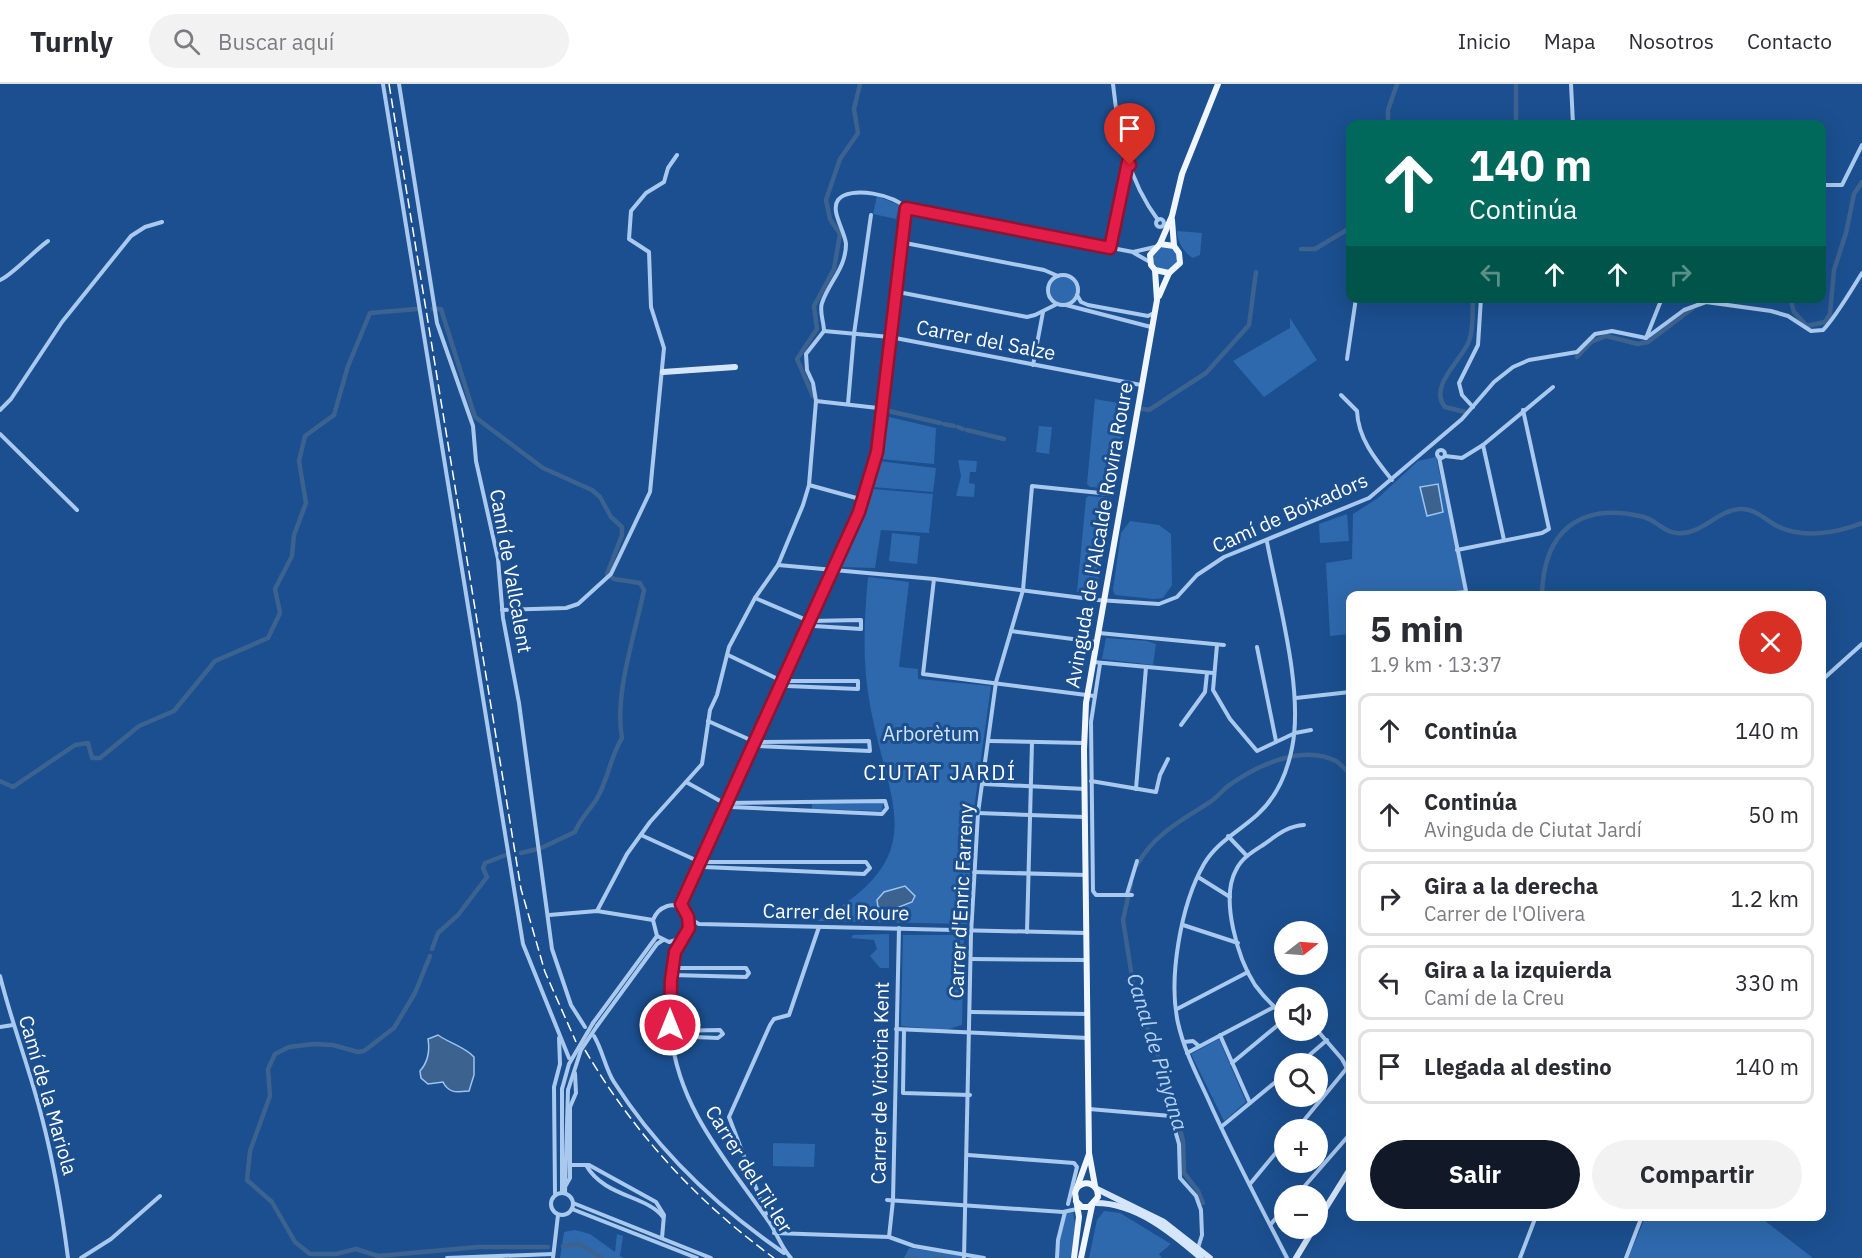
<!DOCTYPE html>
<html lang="es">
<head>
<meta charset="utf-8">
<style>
	:root { --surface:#fff; --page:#f2f2f3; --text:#2b2b33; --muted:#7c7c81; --line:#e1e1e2; --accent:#111827 }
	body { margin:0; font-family:"IBM Plex Sans",sans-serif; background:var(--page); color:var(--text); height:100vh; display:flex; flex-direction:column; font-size:22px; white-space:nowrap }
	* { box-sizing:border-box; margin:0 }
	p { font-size:20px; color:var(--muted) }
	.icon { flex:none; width:33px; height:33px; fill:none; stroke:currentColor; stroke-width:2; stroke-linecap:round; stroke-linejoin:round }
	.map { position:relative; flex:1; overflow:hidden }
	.details { position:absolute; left:1346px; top:507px; width:480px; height:630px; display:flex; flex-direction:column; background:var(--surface); border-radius:12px; box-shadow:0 6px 24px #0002 }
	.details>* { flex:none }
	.guide { position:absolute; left:1346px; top:36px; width:480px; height:183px; border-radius:12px; box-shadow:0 6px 24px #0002; background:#00695c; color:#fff; overflow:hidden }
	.needle { width:39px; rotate:73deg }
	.tools { position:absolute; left:1274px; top:837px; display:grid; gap:12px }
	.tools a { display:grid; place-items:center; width:54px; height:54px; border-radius:50%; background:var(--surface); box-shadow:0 6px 24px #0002; font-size:30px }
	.pin { position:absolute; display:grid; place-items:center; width:51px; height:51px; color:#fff; margin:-62px -26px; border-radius:50% 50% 50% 0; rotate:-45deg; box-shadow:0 0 6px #0007 }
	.pin .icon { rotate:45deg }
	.me { position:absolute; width:66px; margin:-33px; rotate:0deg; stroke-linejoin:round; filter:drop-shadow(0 0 4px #0008) }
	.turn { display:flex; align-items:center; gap:21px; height:126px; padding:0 24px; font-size:27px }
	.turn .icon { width:78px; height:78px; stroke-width:2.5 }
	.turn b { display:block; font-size:42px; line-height:51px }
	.lanes { display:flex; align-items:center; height:57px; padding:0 24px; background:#0003; justify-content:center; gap:30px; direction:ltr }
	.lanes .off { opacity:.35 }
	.round { display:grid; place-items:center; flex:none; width:63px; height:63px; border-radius:32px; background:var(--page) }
	.summary { display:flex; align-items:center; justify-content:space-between; height:102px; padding:0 24px }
	h1 { font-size:36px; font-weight:700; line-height:45px }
	.button { display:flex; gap:12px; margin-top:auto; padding:12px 24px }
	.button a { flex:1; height:69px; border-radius:36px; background:var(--accent); color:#fff; font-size:24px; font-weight:700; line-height:69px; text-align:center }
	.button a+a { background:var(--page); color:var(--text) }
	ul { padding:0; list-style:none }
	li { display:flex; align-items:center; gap:18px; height:75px; margin:0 12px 9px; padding:0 12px; border:3px solid var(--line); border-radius:12px }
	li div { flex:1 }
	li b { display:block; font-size:22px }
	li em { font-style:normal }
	header { display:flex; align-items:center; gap:36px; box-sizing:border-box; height:84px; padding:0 30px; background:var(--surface); border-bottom:2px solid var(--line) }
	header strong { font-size:28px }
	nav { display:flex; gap:33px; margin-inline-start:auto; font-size:21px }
	.search { width:420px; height:54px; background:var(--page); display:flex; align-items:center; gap:15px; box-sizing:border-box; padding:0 21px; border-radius:33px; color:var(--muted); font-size:22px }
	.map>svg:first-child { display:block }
</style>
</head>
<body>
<header>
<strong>Turnly</strong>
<div class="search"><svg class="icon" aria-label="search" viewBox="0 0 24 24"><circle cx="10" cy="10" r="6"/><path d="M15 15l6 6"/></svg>Buscar aquí</div>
<nav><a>Inicio</a><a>Mapa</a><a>Nosotros</a><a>Contacto</a></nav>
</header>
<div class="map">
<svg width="1862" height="1174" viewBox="0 0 1862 1174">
	<rect width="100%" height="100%" fill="#1b4f8f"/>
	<g fill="#2e69ad">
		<polygon points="877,112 899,121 896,135 873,130"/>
		<path d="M1177 147 1202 149 1200 171 1193 174C1184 169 1177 157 1177 147Z"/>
		<circle cx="1165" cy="174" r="12"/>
		<circle cx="1063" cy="206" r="13"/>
		<polygon points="1290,234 1317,276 1264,313 1233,277 1290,244"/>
		<polygon points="1095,315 1118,319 1125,327 1115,405 1090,403 1087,400"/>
		<polygon points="889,333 936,344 934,380 881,375"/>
		<polygon points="1039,342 1052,343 1049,370 1036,368"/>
		<polygon points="1436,373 1466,508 1421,512 1350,512 1350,550 1330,552 1326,479 1352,475 1353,430 1378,414 1418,377"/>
		<polygon points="958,376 977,377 976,388 970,388 969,399 975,400 974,413 956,412 961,392"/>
		<polygon points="878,377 936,384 933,408 872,403"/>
		<polygon points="873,405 933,410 929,449 881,446 875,484 841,483"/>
		<polygon points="1089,412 1111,414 1096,511 1077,508 1086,414"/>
		<polygon points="1347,430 1349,457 1320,459 1319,440"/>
		<polygon points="1130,437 1159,441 1171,450 1172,501 1163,514 1154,515 1115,511 1113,506 1121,449"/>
		<polygon points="892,449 920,452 917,480 889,477"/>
		<path d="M868 493 909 498 899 583 918 585V595L991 602 973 732 967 840 817 837C934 771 889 724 870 621 862 578 864 537 868 493Z"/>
		<polygon points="1106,554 1147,557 1156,560 1153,581 1102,575"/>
		<polygon points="812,719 883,719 882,727 812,725"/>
		<polygon points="889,850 889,884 880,884 870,872 877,865 874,856 851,854 853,851"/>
		<polygon points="903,851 964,851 962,941 946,946 901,942"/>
		<polygon points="1219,955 1246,1018 1224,1037 1191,970"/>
		<polygon points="773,1059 815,1060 814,1083 773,1082"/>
		<polygon points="1104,1127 1120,1129 1171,1160 1159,1170 1162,1174 1089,1174 1097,1136"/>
		<polygon points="1073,1128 1076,1145 1072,1174 1058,1174 1059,1154 1065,1130"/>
		<polygon points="1646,1132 1760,1133 1813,1174 1628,1174"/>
		<polygon points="575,1146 590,1150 615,1168 617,1150 623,1152 620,1172 624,1174 560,1174 564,1148"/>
		<polygon points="909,1164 963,1171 962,1174 904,1174"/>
	</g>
	<g fill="#3c6290" stroke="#9cc4f0" stroke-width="1.5">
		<polygon points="1438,400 1443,428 1427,432 1420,403"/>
		<polygon points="905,802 915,812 912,818 889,827 878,823 877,816 884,808"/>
		<path d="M438 951C449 959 465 963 474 973V991L469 1007C457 1008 449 1010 443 998L428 1000 421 994 420 987C428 978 430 967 428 955Z"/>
	</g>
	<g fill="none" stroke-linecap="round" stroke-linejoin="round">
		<g stroke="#3c6290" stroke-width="4.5">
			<polyline points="1388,40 1388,26 1397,0"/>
			<polyline points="1516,40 1516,0"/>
			<polyline points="1301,165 1315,165 1350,144"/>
			<polyline points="1790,214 1794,228 1807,242 1825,238 1830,230 1834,186 1846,149 1854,110 1862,98"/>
			<path d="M433 225H441L475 333 543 384 592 406 600 413 611 433 622 443V451L607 490 614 495 640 499 644 506C635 551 614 610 622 654 610 673 608 697 596 716 589 727 580 735 575 748L541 764"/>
			<polyline points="1577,273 1591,258 1606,252 1638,260 1648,258 1693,224"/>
			<polyline points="813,312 797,275 817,245 814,222 834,185 840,150 830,135 826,116 840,75 858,49 854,25 860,0"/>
			<polyline points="1143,325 1149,326 1206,289 1249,241 1256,188"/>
			<polyline points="889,327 940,339"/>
			<path d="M1465 328 1445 323C1428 302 1462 276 1469 257 1474 245 1472 228 1473 214"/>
			<polyline points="944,340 954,342"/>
			<polyline points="958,343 963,345"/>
			<polyline points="967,346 1004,355"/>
			<path d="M1542 512C1543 447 1580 417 1644 433 1656 436 1663 448 1677 449 1701 452 1717 426 1740 425 1755 424 1764 435 1777 442 1802 455 1836 449 1862 439"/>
			<polyline points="0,697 13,703 75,661 88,659 92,674 100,674 139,642 174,627 215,577 268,554 280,529 275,505 292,472 294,451 306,419 299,377 305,352 334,331 348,282 370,229 417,225"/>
			<polyline points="521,769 538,765"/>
			<path d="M1137 781C1154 750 1182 736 1210 718 1218 713 1223 705 1231 700 1258 681 1303 660 1336 677 1341 680 1345 686 1350 689"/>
			<polyline points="1131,800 1123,836 1135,912 1168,998 1183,1057 1184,1089 1198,1107 1203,1119"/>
			<polyline points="432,865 438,849 458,831 487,793 483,784 485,779 506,771"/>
			<polyline points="430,872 415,909 394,944 364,967 358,968 333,961 314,960 289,963 275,970 268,985 270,1012 250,1067 247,1096 272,1118 295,1158 310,1170 336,1170 356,1165 378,1172 478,1163 548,1163"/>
			<polyline points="563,1162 579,1160 602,1174"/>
			<polyline points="909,1174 915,1174"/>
			<polyline points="936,1174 943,1174"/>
		</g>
		<g stroke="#a9c9ee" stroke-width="4">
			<polyline points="383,0 523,860 569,974"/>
			<polyline points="399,0 437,239 473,342 476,377 498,475 503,534 519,619 552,865 571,921 585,943"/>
			<path d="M1113 0C1118 48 1128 96 1158 136"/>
			<polyline points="1571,0 1573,40"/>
			<polyline points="1821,101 1842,101 1862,61"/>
			<polyline points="906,125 1133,168 1155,163"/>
			<circle cx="1160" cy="139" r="4"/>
			<polyline points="900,158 1044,186 1058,192"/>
			<polyline points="1110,164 1127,79"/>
			<polyline points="1134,169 1150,178"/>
			<circle cx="1063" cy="206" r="15"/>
			<path d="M0 196C10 193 35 166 48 157"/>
			<polyline points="893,207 1027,233 1035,231 1057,220"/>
			<polyline points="1077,211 1081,218 1088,221 1148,232 1154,229"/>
			<polyline points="1066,221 1151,243"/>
			<polyline points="824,247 890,253 1141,301"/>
			<path d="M1646 254 1684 226 1706 218 1771 227 1788 232 1811 247 1823 246C1835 234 1852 205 1862 189"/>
			<polyline points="1347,275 1356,214"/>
			<polyline points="1033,281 1043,228"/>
			<path d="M1341 311 1357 327C1358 354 1375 375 1392 396"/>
			<polyline points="816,317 878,324"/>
			<polyline points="848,320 854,250 871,131"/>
			<polyline points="1473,323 1462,311 1459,299 1478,261 1481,214"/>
			<polyline points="0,326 11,315 62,238 131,152 145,143 162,138"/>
			<polyline points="0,350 77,426"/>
			<polyline points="1483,361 1504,456"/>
			<circle cx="1441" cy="370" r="4"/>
			<polyline points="1445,372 1462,374 1483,361 1553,303"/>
			<polyline points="1439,373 1467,512"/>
			<polyline points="809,401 860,415"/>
			<path d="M1267 458C1278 516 1304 607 1292 664 1287 689 1276 714 1257 731 1238 748 1217 758 1204 780 1181 820 1168 894 1178 939 1184 966 1197 991 1208 1015 1232 1069 1260 1121 1287 1174"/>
			<polyline points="1457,466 1542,449 1549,445 1523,326"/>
			<polyline points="778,481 934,495 1098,516 1159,520 1177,513 1197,491 1224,473 1369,414 1462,335 1494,298 1513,283 1529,276 1577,268 1595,250 1612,247 1646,254 1662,214"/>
			<polyline points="934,495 923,590 1094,612"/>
			<polyline points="1422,512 1466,508"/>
			<polyline points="755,514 809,537 814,542 861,545 861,536 810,537"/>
			<polyline points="502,526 566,524 578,520 611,490 650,408 664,264 651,223 649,168 629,155 631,127 646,109 664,98 668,84 677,71"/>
			<polyline points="1011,547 1096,558"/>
			<polyline points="1099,549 1224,561"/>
			<polyline points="1217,561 1213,606 1230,635 1257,667 1295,649 1311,646"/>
			<polyline points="1257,563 1276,657"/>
			<polyline points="728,571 782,597 858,597 858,605 787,602 782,597"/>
			<polyline points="1093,578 1213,589"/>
			<polyline points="1100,580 1091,638 1093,807 1096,811 1132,811"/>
			<polyline points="1821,597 1862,560"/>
			<polyline points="1296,614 1350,608"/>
			<polyline points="708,637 755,658 758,662 870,667 869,657 756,658"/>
			<polyline points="1181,641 1205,608 1207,589"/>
			<polyline points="989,657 1084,659"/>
			<polyline points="1091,697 1156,708 1160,691 1168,675"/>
			<polyline points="686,698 731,723 882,730 887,724 885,717 727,719"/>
			<polyline points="983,700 1085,705"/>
			<polyline points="1136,705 1146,583"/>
			<polyline points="978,729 1084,733"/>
			<polyline points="641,751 700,778 704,783 864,790 870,784 866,778 700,778"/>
			<polyline points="1228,752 1247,772"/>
			<polyline points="974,788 1086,791"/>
			<polyline points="1198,793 1230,813"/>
			<polyline points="1127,810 1137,777"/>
			<polyline points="675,821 860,415 872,370 899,166"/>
			<polyline points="683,826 683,815 863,416 877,368 906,125"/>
			<path d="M597 827 627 770 650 738 702 680 710 626 717 611 729 563 755 514 778 481 803 421 809 401 816 317 813 299 807 286 806 270 824 247C824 238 819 227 822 219 829 198 846 184 846 160 845 147 830 127 838 116 849 101 898 111 906 125"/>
			<polyline points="549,831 597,827 653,836"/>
			<polyline points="690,835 699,840 1086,849"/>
			<polyline points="1183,841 1238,859"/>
			<polyline points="1027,848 1032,658"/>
			<path d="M683 854 669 858 657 852 653 836C658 823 674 815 685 828 698 842 681 851 677 864 668 890 668 923 671 950 679 1025 727 1077 767 1135 777 1148 780 1162 791 1174"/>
			<polyline points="971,875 1087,876"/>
			<polyline points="672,891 746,893 749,889 746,884 673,884"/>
			<path d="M0 892C12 940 30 986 42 1034 54 1080 62 1127 68 1174"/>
			<polyline points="1177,925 1248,888"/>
			<polyline points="971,928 1087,930"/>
			<path d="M1284 931C1274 923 1263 912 1255 901 1238 875 1220 815 1236 786 1242 774 1252 768 1263 761 1276 752 1287 742 1304 741"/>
			<polyline points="593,939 657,852"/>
			<polyline points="597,942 657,860 663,856"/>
			<polyline points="0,943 13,941"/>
			<polyline points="896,945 1088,954"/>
			<polyline points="1317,946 1342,975 1350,990"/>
			<polyline points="671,947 720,946 723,950 718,954 671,952"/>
			<polyline points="904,947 903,1009 970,1011"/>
			<polyline points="1220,951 1250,1019"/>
			<path d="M594 952C603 967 605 984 614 998 658 1067 717 1123 784 1169"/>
			<polyline points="1184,958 1193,957 1199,962"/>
			<polyline points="1187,969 1274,923"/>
			<polyline points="1232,979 1284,936"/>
			<polyline points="1299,980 1327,956"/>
			<polyline points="1089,1025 1171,1032 1179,1060 1180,1094 1196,1112 1201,1126 1202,1151 1198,1164"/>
			<polyline points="1221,1043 1284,991"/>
			<polyline points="1296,1046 1347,984"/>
			<polyline points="968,1071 1074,1079 1077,1083 1068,1120"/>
			<polyline points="570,1081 589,1081 656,1118 664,1131 662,1154"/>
			<path d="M586 1081C604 1113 646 1111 663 1133"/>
			<polyline points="1250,1100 1284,1059"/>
			<polyline points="566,1101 570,1094 570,1023 576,1009 575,989"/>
			<polyline points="562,1108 562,1005"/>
			<circle cx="562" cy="1120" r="11"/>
			<polyline points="565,1109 568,1006"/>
			<polyline points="555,1110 554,1003 560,980 559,954"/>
			<polyline points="1296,1112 1350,1050"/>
			<polyline points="887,1116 1063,1128 1077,1125"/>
			<polyline points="573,1119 711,1174"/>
			<polyline points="572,1125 697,1174"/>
			<polyline points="766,1130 729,1033 770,941 774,935 789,931 819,843"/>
			<polyline points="1271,1140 1284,1125"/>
			<polyline points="774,1149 889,1153 914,1162 984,1174"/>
			<polyline points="889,1153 893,1116 899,844"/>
			<polyline points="81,1174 111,1155 160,1112"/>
			<polyline points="447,1174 553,1170"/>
			<polyline points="553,1174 558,1131"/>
			<polyline points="964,1174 971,850 978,729 996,598 1023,506 1032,402 1110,410"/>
			<polyline points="1057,1174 1058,1156 1065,1128"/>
			<polyline points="1520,1174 1536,1132"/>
			<polyline points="1626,1174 1642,1132"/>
		</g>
		<g stroke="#d6e6fa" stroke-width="6">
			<polyline points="663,288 735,283"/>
			<polyline points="1097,1105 1164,1138 1210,1174"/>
			<path d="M1096 1119C1136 1119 1172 1149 1201 1174"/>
			<polyline points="1317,1138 1350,1085"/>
			<polyline points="1296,1174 1314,1144"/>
		</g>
		<g stroke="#f0f6ff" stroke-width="6">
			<polyline points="1160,160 1172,132 1182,90 1218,0"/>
			<polyline points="1155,186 1169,189 1180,179 1179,169 1174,162 1172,136"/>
			<polyline points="1159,212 1169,189"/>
			<polyline points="1095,1102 1089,1069 1084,665 1086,619 1157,216 1155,186 1151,181 1150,171 1160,160 1174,162"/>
			<path d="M1076 1117 1082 1123H1089L1098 1113C1098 1100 1086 1095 1077 1104"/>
			<polyline points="1074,1174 1079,1133 1075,1109 1089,1070"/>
			<polyline points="1081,1174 1092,1122"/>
		</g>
		<g stroke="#fff" stroke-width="1.5" stroke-dasharray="10 4.5" stroke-linecap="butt">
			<polyline points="389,0 521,805 545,888 576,958"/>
			<path d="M585 966C634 1049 696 1117 774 1174"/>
		</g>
		<g stroke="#a9c9ee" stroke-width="4">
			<polyline points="562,1005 569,980 593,939"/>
			<polyline points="568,1006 581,966 597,942"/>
		</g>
	</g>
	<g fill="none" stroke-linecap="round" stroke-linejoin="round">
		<g stroke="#92132f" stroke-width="15">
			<polyline id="route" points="670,941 671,896 675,868 689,844 688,833 681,820 859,428 877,368 906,124 1110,164 1128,78 1130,81"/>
		</g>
		<use href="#route" stroke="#e11d48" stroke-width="10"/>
	</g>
	<g text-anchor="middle" stroke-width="6" stroke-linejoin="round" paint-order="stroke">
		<g font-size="20" fill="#fff" stroke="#1b4f8f">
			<text transform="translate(986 256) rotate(11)" y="7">Carrer del Salze</text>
			<text transform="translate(1290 429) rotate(-24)" y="7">Camí de Boixadors</text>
			<text transform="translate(1099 451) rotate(-80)" y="7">Avinguda de l'Alcalde Rovira Roure</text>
			<text transform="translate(511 487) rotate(80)" y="7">Camí de Vallcalent</text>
			<text transform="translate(961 817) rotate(-87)" y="7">Carrer d'Enric Farreny</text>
			<text transform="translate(836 828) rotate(1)" y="7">Carrer del Roure</text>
			<text transform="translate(880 999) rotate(-89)" y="7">Carrer de Victòria Kent</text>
			<text transform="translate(48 1011) rotate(74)" y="7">Camí de la Mariola</text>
			<text transform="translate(749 1085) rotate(58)" y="7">Carrer del Til·ler</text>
		</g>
		<g font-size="20" fill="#cfe3fa" stroke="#1b4f8f">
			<text x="931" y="657">Arborètum</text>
		</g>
		<g font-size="21" letter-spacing="1.5" fill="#fff" stroke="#1b4f8f">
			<text x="940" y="696">CIUTAT JARDÍ</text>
		</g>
		<g font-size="21" font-style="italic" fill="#b5d3f5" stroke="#1b4f8f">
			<text transform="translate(1157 968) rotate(73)" y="7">Canal de Pinyana</text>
		</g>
	</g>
</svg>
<div class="tools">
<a><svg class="needle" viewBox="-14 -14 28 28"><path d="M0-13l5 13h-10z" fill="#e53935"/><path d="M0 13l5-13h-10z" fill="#7c7c81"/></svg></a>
<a><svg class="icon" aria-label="sound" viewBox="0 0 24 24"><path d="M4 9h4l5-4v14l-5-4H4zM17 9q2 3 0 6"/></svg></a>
<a><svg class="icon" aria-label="search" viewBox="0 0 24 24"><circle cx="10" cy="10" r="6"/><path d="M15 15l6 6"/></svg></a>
<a>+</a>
<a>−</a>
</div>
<div class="pin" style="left:1130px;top:81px;background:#d93025"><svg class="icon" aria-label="arrive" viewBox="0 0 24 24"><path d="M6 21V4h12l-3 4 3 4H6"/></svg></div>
<svg class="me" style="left:670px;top:941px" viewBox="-20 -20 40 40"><circle r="17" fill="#e11d48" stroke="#fff" stroke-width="3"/><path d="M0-11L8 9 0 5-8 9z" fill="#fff"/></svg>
<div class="guide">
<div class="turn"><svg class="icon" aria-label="ahead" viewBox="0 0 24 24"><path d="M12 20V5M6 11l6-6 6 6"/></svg><div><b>140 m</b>Continúa</div></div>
<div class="lanes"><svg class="icon off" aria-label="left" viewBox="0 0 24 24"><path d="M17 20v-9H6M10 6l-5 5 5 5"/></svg><svg class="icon" aria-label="ahead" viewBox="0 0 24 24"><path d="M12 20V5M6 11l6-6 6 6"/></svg><svg class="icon" aria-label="ahead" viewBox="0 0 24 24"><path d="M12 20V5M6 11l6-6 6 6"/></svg><svg class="icon off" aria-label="right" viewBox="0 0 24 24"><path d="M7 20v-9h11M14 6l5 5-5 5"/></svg></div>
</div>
<section class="details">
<div class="summary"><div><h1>5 min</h1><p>1.9 km · 13:37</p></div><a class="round" style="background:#d93025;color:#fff"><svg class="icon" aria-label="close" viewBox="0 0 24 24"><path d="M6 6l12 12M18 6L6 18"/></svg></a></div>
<ul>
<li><svg class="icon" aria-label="ahead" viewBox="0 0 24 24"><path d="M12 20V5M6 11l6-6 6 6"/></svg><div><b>Continúa</b></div><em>140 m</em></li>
<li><svg class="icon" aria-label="ahead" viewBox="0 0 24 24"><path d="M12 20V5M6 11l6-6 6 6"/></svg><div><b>Continúa</b><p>Avinguda de Ciutat Jardí</p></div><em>50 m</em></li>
<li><svg class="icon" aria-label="right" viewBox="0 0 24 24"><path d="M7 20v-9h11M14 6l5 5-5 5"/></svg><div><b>Gira a la derecha</b><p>Carrer de l'Olivera</p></div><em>1.2 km</em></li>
<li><svg class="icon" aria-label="left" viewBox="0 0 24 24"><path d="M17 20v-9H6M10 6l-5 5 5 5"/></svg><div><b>Gira a la izquierda</b><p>Camí de la Creu</p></div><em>330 m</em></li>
<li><svg class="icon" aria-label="arrive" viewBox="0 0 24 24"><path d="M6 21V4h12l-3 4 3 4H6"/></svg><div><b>Llegada al destino</b></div><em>140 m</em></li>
</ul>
<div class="button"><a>Salir</a><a>Compartir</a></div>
</section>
</div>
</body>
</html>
